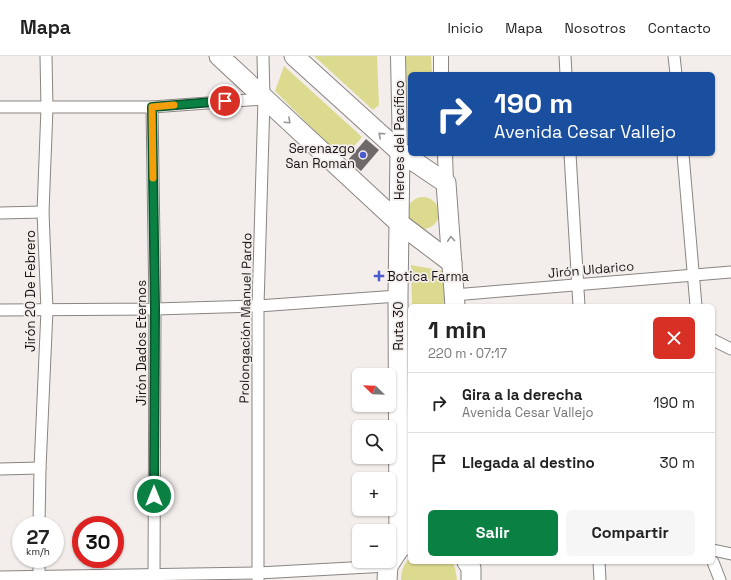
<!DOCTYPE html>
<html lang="es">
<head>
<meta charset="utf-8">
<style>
	:root { --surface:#fff; --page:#f6f6f6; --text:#222; --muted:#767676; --line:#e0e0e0; --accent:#0b8043 }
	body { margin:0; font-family:"Space Grotesk",sans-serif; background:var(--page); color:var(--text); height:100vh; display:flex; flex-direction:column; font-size:15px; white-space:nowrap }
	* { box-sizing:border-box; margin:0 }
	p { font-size:13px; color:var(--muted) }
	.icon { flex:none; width:22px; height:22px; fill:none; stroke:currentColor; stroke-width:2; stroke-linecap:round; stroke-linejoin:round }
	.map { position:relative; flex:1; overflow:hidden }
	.details { position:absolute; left:408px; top:248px; width:307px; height:260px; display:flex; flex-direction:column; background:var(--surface); border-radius:6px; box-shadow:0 1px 3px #0004 }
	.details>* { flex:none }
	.hud { position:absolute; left:408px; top:16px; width:307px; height:84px; border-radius:6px; box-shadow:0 1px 3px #0004; background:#1a4fa0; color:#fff; overflow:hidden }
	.needle { width:26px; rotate:293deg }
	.fabs { position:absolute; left:352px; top:312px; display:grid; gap:8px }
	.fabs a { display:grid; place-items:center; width:44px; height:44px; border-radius:6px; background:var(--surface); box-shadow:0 1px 3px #0004; font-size:20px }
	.speed { position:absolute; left:12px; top:460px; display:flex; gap:8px; font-size:20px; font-weight:700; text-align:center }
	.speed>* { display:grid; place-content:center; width:52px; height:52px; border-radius:50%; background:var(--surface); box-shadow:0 1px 3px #0004; line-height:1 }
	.speed small { font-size:10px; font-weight:400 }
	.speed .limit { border:6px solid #d22; background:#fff; color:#111 }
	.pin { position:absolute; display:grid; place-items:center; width:34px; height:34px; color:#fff; margin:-17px; border:2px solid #fff; border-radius:50%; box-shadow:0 1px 4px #0007 }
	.me { position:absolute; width:44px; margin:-22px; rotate:0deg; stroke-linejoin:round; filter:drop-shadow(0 0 3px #0008) }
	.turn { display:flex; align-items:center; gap:14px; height:84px; padding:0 20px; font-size:18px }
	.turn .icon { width:52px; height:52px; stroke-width:2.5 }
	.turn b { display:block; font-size:28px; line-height:34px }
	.round { display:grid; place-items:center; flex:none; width:42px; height:42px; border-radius:6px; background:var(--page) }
	.overview { display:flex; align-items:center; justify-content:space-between; height:68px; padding:0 20px }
	h1 { font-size:24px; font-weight:700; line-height:30px }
	.cta { display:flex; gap:8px; margin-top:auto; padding:8px 20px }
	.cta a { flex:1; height:46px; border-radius:6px; background:var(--accent); color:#fff; font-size:16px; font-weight:700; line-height:46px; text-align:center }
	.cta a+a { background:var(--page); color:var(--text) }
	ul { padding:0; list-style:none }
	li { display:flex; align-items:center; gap:12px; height:60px; padding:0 20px; border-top:1px solid var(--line) }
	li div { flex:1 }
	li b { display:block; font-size:15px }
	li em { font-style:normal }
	header { display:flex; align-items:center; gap:24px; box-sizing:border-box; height:56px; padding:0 20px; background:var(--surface); border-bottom:1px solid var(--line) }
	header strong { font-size:19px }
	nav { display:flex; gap:22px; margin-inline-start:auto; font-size:14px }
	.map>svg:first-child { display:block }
</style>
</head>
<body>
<header>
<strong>Mapa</strong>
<nav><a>Inicio</a><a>Mapa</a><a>Nosotros</a><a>Contacto</a></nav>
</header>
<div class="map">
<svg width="731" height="524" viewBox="0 0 731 524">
	<rect width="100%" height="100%" fill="#f3eeec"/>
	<g fill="#dcda8f">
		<polygon points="314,0 377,0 379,49 373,54"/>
		<polygon points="406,0 431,0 432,18 410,18 410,80 407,77"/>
		<polygon points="284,10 362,81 343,103 275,35"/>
		<circle cx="423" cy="157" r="16"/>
		<polygon points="411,209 444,215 444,250 412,250"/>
		<path d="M410 501V506H452L455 512 457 524H401C401 514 404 508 410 501Z"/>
	</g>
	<polygon fill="#6f6a6a" points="366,83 379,94 361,115 348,104"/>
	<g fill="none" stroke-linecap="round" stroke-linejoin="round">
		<g stroke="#898582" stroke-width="13">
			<g id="minor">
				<polyline points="565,0 566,18"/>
				<polyline points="674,0 676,18"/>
				<polyline points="0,51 152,51 264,43"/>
				<polyline points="152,51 155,253 154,524"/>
				<polyline points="570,98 579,250"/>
				<polyline points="683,98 696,250"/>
				<polyline points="0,157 43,156"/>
				<polyline points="454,239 731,216"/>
				<polyline points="0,254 155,253 258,250 398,240"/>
				<polyline points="713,284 731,293"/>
				<polyline points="0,413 40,412"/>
				<polyline points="39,469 40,412 47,254 43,156 47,52 46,0"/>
				<polyline points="713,494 731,498"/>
				<polyline points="599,506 600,524"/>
				<polyline points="713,506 720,524"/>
				<polyline points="0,521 258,517 388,510"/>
				<polyline points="39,524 39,503"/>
				<polyline points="258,524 258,250 264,43 263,0"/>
			</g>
		</g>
		<g stroke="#898582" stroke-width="16">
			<g id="tertiary">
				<polyline points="398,0 400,96"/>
				<polyline points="441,0 441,18"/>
				<polyline points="445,98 446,127"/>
			</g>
		</g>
		<g stroke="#898582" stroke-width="21">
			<g id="trunk">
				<polyline points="219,0 399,167 452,207"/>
				<polyline points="294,0 400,96 446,127 455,250"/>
				<polyline points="399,493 398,240 400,96"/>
				<polyline points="467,506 471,512 471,524"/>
				<polyline points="387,524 388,510 399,493 409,486"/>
			</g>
		</g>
		<use href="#minor" stroke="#fff" stroke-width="11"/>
		<use href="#tertiary" stroke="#fff" stroke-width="14"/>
		<use href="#trunk" stroke="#fff" stroke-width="19"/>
	</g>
	<defs><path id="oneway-chevron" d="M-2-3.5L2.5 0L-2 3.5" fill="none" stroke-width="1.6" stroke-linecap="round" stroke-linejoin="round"/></defs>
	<g stroke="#979695">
		<use href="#oneway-chevron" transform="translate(288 65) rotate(43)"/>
		<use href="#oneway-chevron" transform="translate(381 79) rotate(-138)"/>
		<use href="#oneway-chevron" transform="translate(451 183) rotate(-94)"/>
	</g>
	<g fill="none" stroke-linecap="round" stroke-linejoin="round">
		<g stroke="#07532c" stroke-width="10">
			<polyline id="route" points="154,440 155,253 152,51 225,45"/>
		</g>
		<use href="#route" stroke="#0b8043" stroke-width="7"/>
		<polyline stroke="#f59e0b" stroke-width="7" points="153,122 152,51 174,49"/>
	</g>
	<g fill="#4a5bcf" stroke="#f3eeec" stroke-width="1.5">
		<circle cx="363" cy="99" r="4"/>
		<path d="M377 214h4v4h4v4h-4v4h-4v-4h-4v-4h4z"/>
	</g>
	<g text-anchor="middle" stroke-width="3.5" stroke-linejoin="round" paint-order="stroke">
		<g font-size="13" fill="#171514" stroke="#f3eeec">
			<text transform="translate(399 84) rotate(-90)" y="5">Heroes del Pacífico</text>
			<text transform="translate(591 213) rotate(-5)" y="5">Jirón Uldarico</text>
			<text transform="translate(30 235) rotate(-90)" y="5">Jirón 20 De Febrero</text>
			<text transform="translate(245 262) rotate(-89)" y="5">Prolongación Manuel Pardo</text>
			<text transform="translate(398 270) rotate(-90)" y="5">Ruta 30</text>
			<text transform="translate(141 287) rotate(-90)" y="5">Jirón Dados Eternos</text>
		</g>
		<g font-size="13" fill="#171514" stroke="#f3eeec" text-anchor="end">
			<text x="355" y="97">Serenazgo<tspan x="355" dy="15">San Roman</tspan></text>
			<text x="387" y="225" text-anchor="start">Botica Farma</text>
		</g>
	</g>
</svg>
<div class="fabs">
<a><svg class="needle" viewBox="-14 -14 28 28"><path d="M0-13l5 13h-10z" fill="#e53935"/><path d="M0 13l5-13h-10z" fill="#767676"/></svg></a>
<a><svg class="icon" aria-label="search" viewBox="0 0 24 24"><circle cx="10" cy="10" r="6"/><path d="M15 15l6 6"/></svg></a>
<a>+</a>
<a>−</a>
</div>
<div class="speed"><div>27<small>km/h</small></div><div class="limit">30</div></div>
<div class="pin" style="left:225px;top:45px;background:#d93025"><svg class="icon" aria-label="arrive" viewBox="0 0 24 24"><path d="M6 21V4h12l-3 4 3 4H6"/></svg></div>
<svg class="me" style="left:154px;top:440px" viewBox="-20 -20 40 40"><circle r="17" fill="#0b8043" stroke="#fff" stroke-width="3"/><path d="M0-11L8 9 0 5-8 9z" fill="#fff"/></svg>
<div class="hud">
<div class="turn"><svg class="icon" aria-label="right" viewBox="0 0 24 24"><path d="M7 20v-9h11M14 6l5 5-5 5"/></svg><div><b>190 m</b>Avenida Cesar Vallejo</div></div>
</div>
<section class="details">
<div class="overview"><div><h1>1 min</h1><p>220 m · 07:17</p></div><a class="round" style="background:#d93025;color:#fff"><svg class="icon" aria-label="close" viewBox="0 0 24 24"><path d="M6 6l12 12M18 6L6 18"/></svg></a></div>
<ul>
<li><svg class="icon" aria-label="right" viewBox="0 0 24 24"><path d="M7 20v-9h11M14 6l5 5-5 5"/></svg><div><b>Gira a la derecha</b><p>Avenida Cesar Vallejo</p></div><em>190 m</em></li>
<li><svg class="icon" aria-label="arrive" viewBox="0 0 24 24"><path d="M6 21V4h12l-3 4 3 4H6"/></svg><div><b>Llegada al destino</b></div><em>30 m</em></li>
</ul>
<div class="cta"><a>Salir</a><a>Compartir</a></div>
</section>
</div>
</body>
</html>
